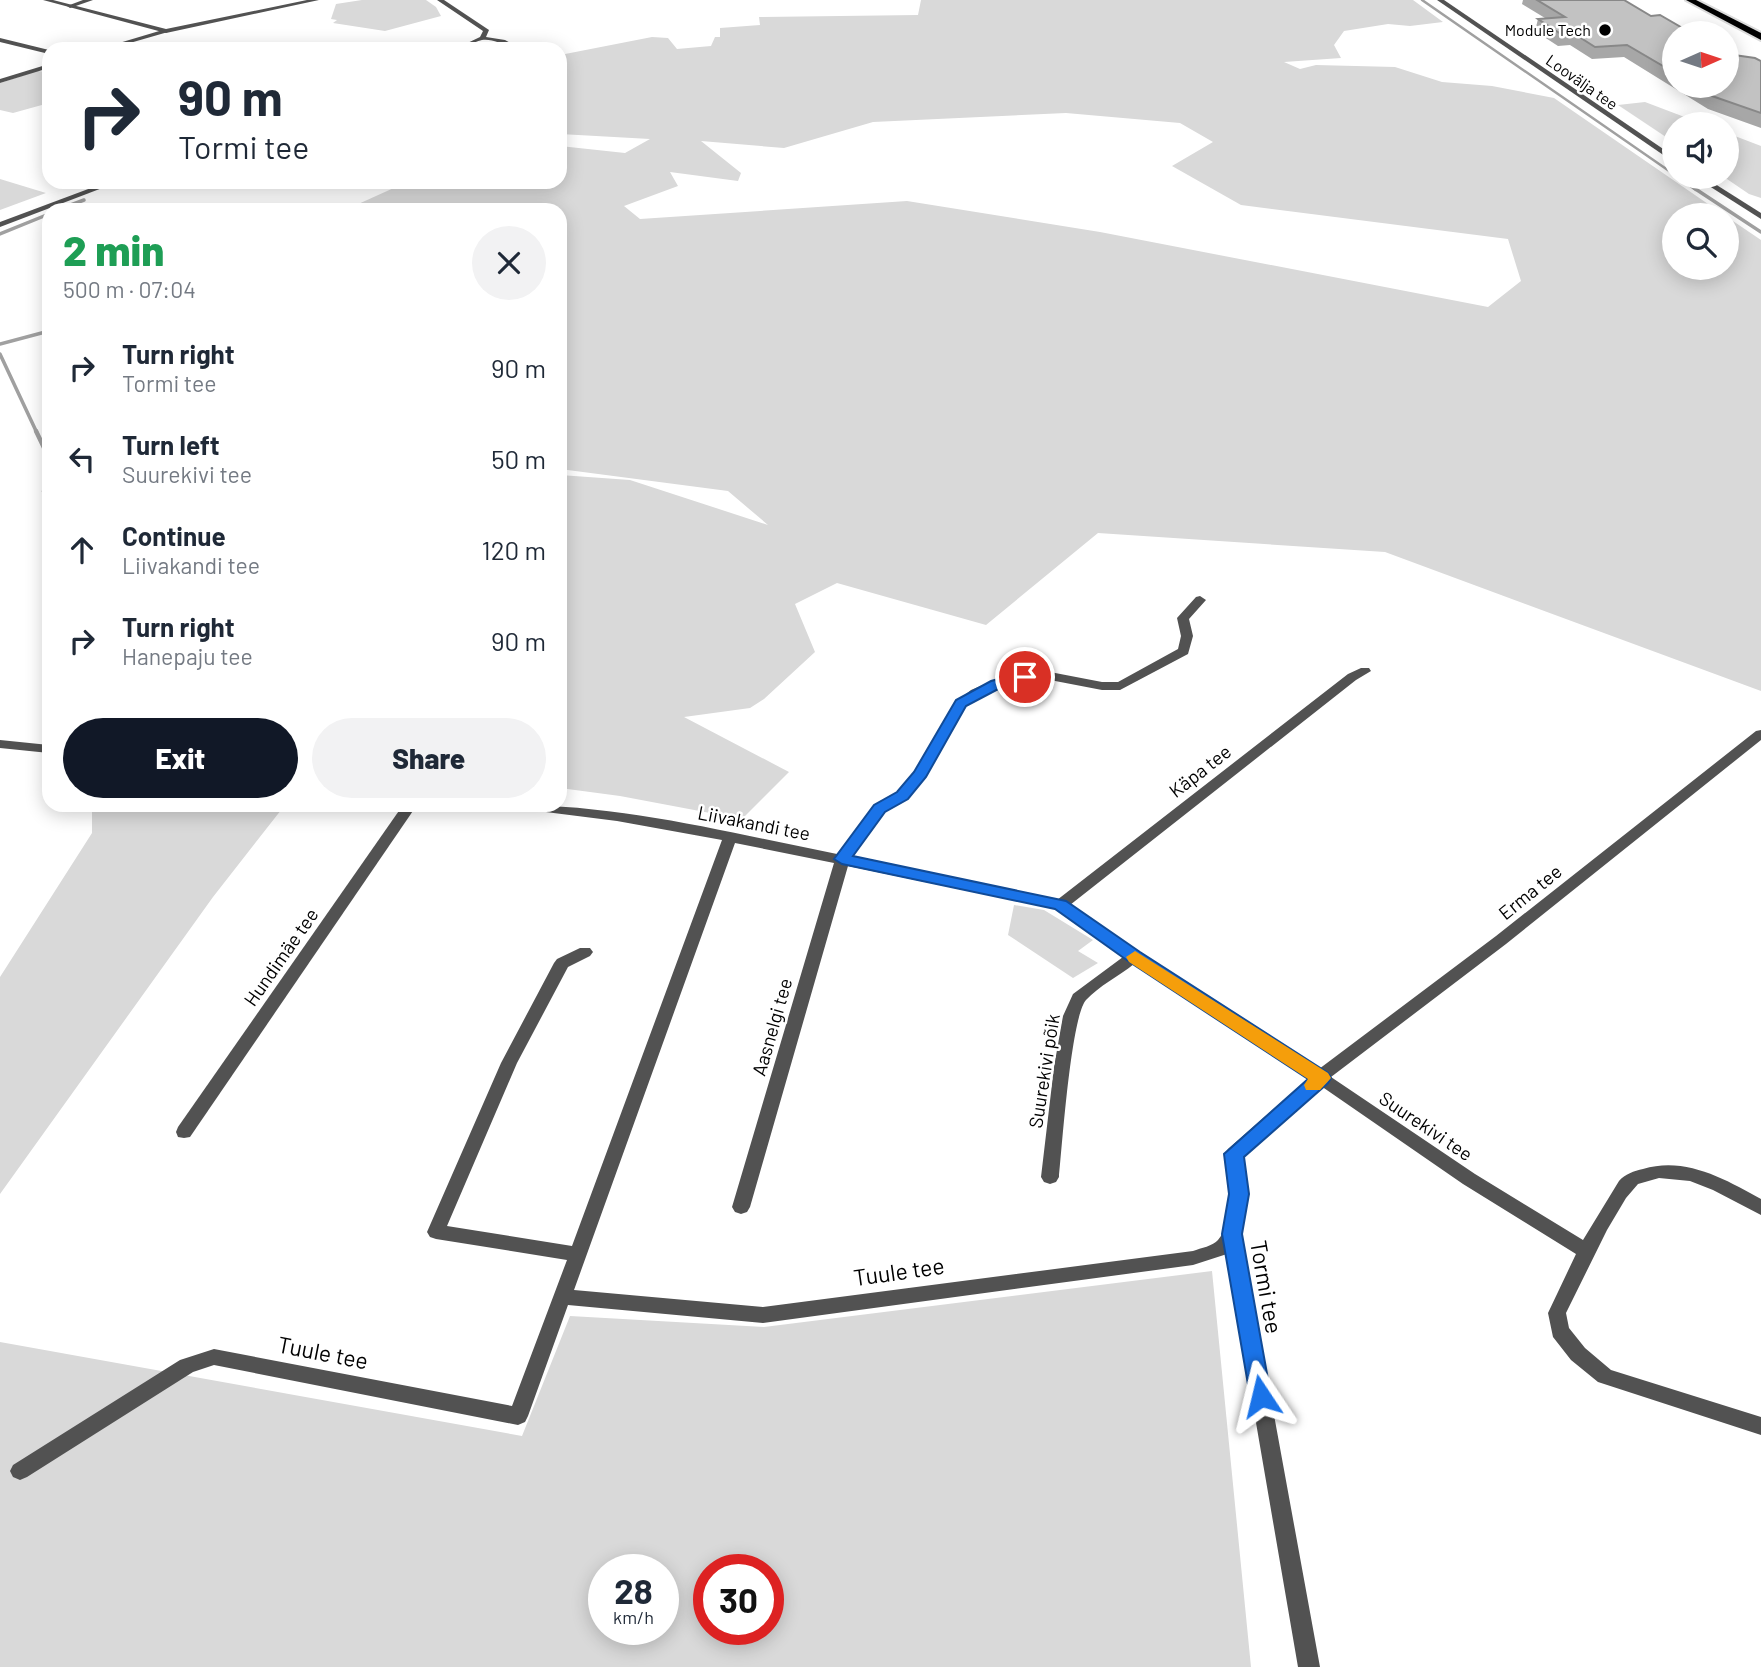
<!DOCTYPE html>
<html lang="en">
<head>
<meta charset="utf-8">
<style>
	:root { --surface:#fff; --page:#f2f2f3; --text:#1f2937; --muted:#747a83; --accent:#111827 }
	body { margin:0; font-family:Barlow,sans-serif; background:var(--page); color:var(--text); height:100vh; display:flex; flex-direction:column; font-size:26px; white-space:nowrap }
	* { box-sizing:border-box; margin:0 }
	p { font-size:23px; color:var(--muted) }
	.icon { flex:none; width:38px; height:38px; fill:none; stroke:currentColor; stroke-width:2; stroke-linecap:round; stroke-linejoin:round }
	.map { position:relative; flex:1; overflow:hidden }
	.details { position:absolute; left:42px; top:203px; width:525px; height:609px; display:flex; flex-direction:column; background:var(--surface); border-radius:21px; box-shadow:0 4px 18px #0003 }
	.details>* { flex:none }
	.top-card { position:absolute; left:42px; top:42px; width:525px; height:147px; border-radius:21px; box-shadow:0 4px 18px #0003; background:#fff; color:var(--text); overflow:hidden }
	.needle { width:46px; rotate:87deg }
	.controls { position:absolute; left:1662px; top:21px; display:grid; gap:14px }
	.controls a { display:grid; place-items:center; width:77px; height:77px; border-radius:50%; background:var(--surface); box-shadow:0 4px 18px #0003; font-size:35px }
	.speed { position:absolute; left:588px; top:1554px; display:flex; gap:14px; font-size:35px; font-weight:700; text-align:center }
	.speed>* { display:grid; place-content:center; width:91px; height:91px; border-radius:50%; background:var(--surface); box-shadow:0 4px 18px #0003; line-height:1 }
	.speed small { font-size:18px; font-weight:400 }
	.speed .limit { border:10px solid #d22; background:#fff; color:#111 }
	.pin { position:absolute; display:grid; place-items:center; width:60px; height:60px; color:#fff; margin:-30px; border:4px solid #fff; border-radius:50%; box-shadow:0 2px 7px #0007 }
	.me { position:absolute; width:77px; margin:-38px; rotate:350deg; stroke-linejoin:round; filter:drop-shadow(0 0 5px #0008) }
	.turn { display:flex; align-items:center; gap:24px; height:147px; padding:0 21px; font-size:32px }
	.turn .icon { width:91px; height:91px; stroke-width:2.5 }
	.turn b { display:block; font-size:49px; line-height:60px }
	.round { display:grid; place-items:center; flex:none; width:74px; height:74px; border-radius:37px; background:var(--page) }
	.overview { display:flex; align-items:center; justify-content:space-between; height:119px; padding:0 21px }
	h1 { font-size:42px; font-weight:800; line-height:52px; color:#1e9e55 }
	.primary-button { display:flex; gap:14px; margin-top:auto; padding:14px 21px }
	.primary-button a { flex:1; height:80px; border-radius:42px; background:var(--accent); color:#fff; font-size:28px; font-weight:800; line-height:80px; text-align:center }
	.primary-button a+a { background:var(--page); color:var(--text) }
	ul { padding:0; list-style:none }
	li { display:flex; align-items:center; gap:21px; height:91px; padding:0 21px }
	li div { flex:1 }
	li b { display:block; font-size:26px }
	li em { font-style:normal }
	.map>svg:first-child { display:block }
</style>
</head>
<body>
<div class="map">
<svg width="1761" height="1667" viewBox="0 0 1761 1667">
	<rect width="100%" height="100%" fill="#fff"/>
	<g fill="#d9d9d9" fill-rule="evenodd">
		<polygon points="362,0 426,0 436,7 441,16 385,31 333,23 337,20 331,19 336,4"/>
		<path d="M921 0H1413L1443 22 1410 26 1388 24 1344 31 1334 45 1341 58 1284 62 1300 69 1316 65 1395 67 1442 82 1492 86 1554 98 1724 215H1675V268H1727V217L1761 240V691L1385 552 1098 533 986 625 837 583 795 604 815 652 764 699 750 708 684 717 789 772 742 819 620 796 560 788V475L630 480 768 525 728 491 560 469V210H345L407 182H560V146L625 153 650 139 560 134V55L652 37 668 38 677 49 711 46 715 37H720V28L760 25 759 17 918 15ZM1066 113 1180 123 1213 142 1172 166 1241 205 1508 239 1521 281 1488 307 1100 232 907 201 640 219 624 206 678 186 670 172 738 181 741 173 701 141 784 148 873 122Z"/>
		<polygon points="37,71 49,72 49,103 13,113 0,110 0,83"/>
		<polygon points="1645,102 1703,124 1675,124 1675,143 1618,105"/>
		<polygon points="1727,133 1761,146 1761,198 1749,194 1724,177 1727,177"/>
		<polygon points="0,179 46,193 0,210"/>
		<polygon points="92,805 285,805 213,897 0,1194 0,977 92,833"/>
		<polygon points="1014,905 1044,910 1093,940 1078,951 1098,963 1073,978 1008,935"/>
		<path d="M1212 1271 1251 1667H0V1342L522 1436 570 1316 764 1327ZM604 1570H663V1629H604ZM709 1570H768V1629H709Z"/>
	</g>
	<g fill="none" stroke-linecap="round" stroke-linejoin="round">
		<g stroke="#a0a0a0" stroke-width="2.5">
			<polyline points="1422,0 1675,175"/>
			<polyline points="1677,177 1696,190"/>
		</g>
		<g stroke="#a0a0a0" stroke-width="3.5">
			<polyline points="1694,188 1761,232"/>
			<polyline points="68,206 84,200"/>
			<polyline points="0,234 49,214"/>
			<polyline points="0,344 49,331"/>
			<polyline points="0,354 37,433"/>
		</g>
		<g stroke="#a0a0a0" stroke-width="4.5">
			<polyline points="36,431 49,458"/>
			<polyline points="44,491 49,483"/>
		</g>
		<g stroke="#dbdbdb" stroke-width="4">
			<polygon id="trunk" points="1686,0 1696,0 1761,33 1761,40"/>
		</g>
		<g fill="#525252" fill-rule="evenodd">
			<polygon points="83,0 93,0 70,8 67,6"/>
			<path d="M437 0H444L489 30 486 37 505 40 521 49C508 49 496 38 482 40 472 42 466 49 455 49L480 37 483 31Z"/>
			<polygon points="166,29 168,32 109,49 99,49"/>
			<polygon points="0,38 49,50 49,54 0,42"/>
			<polygon points="49,64 49,68 0,83 0,79"/>
			<polygon points="107,182 118,182 0,227 0,222"/>
			<path d="M1200 596 1206 600 1189 619 1193 636 1188 654 1120 690H1102L1050 680 1025 681 1000 687 979 696 966 705 926 777 908 798 885 812 850 857 1057 900 1348 674 1361 668H1369L1371 671 1356 680 1070 905 1139 953 1319 1069 1496 936 1756 731 1761 730V740L1506 944 1331 1077 1475 1174 1583 1240 1619 1181C1625 1174 1634 1171 1643 1169 1685 1156 1725 1179 1761 1199V1215L1713 1190 1690 1181 1659 1178 1638 1184 1626 1198 1607 1230 1566 1313 1569 1328 1585 1348 1611 1370 1761 1417V1435L1598 1382 1571 1360 1553 1337 1548 1313 1576 1254 1463 1184 1321 1086 1243 1156 1248 1194 1241 1234 1320 1667H1298L1227 1254 1193 1265 763 1323 568 1305 528 1416 525 1422 518 1425 214 1365 193 1372 27 1477 20 1480 13 1477 10 1471 13 1465 180 1360 214 1349 512 1406 567 1260 436 1239 430 1237 427 1232 501 1063 554 963 557 959 580 948H590L593 952 590 956 568 967 517 1063 447 1226 572 1246 722 840 617 821 522 809 515 805C623 805 731 833 837 854L875 806 898 792 915 772 955 703 971 690 992 681 1025 673 1050 672 1102 682H1118L1178 649 1181 636 1177 618 1196 597ZM735 843 834 863 732 1207 735 1212 741 1214 747 1212 750 1207 848 866 1056 909 1123 957 1073 994 1063 1016 1054 1067 1041 1177 1044 1182 1050 1184 1056 1182 1059 1177C1062 1148 1071 1017 1086 1000 1099 986 1119 976 1134 964L1309 1078 1228 1149 1225 1154C1228 1176 1234 1223 1218 1240 1213 1246 1201 1248 1193 1251L763 1307 574 1290Z"/>
			<polygon points="0,740 49,745 49,753 0,748"/>
			<polygon points="403,805 417,805 190,1137 184,1138 178,1137 176,1132 178,1127"/>
		</g>
		<g fill="#525252" fill-rule="evenodd">
			<polygon points="43,0 53,0 166,29 307,0 319,0 166,33"/>
			<polygon points="1437,0 1444,0 1675,157 1675,163"/>
			<polygon points="1695,177 1704,177 1761,213 1761,219"/>
		</g>
		<use href="#trunk" fill="#000" fill-rule="evenodd"/>
	</g>
	<polygon fill="#a7a7a7" points="1523,0 1624,0 1675,33 1675,86 1727,86 1729,55 1761,61 1761,128 1708,109 1624,57 1592,59 1570,45 1558,46 1535,31 1538,19 1545,18 1522,4"/>
	<g fill="#c2c2c2" stroke="#888" stroke-width="2">
		<polygon points="1537,0 1624,0 1651,16 1660,15 1691,33 1675,33 1675,73 1627,45 1595,47 1573,33 1561,34 1538,19 1565,17"/>
		<polygon points="1727,54 1755,58 1761,61 1761,113 1712,96 1695,86 1727,86"/>
	</g>
	<polygon fill="#1a73e8" stroke="#114b97" stroke-width="2" points="1025,672 1030,674 1030,680 1002,687 966,706 926,777 908,799 885,812 853,856 1066,901 1140,952 1328,1073 1331,1078 1328,1083 1244,1157 1249,1194 1242,1234 1271,1396 1268,1403 1261,1406 1253,1403 1250,1396 1222,1234 1229,1194 1224,1154 1308,1079 1128,961 1055,909 842,864 834,859 874,805 897,792 914,772 956,700 991,681"/>
	<polygon fill="#f59e0b" points="1135,951 1328,1073 1331,1078 1320,1090 1306,1090 1304,1085 1308,1079 1129,962 1126,957"/>
	<circle fill="#000" stroke="#fff" stroke-width="2.5" cx="1605" cy="30" r="7"/>
	<g text-anchor="middle" stroke-width="5" stroke-linejoin="round" paint-order="stroke">
		<g font-size="16" fill="#000" stroke="#fff" text-anchor="end">
			<text x="1591" y="36">Module Tech</text>
		</g>
		<g font-size="16" fill="#000" stroke="#fff">
			<text transform="translate(1582 82) rotate(35)" y="6">Loovälja tee</text>
		</g>
		<g font-size="19" fill="#000" stroke="#fff">
			<text transform="translate(1200 771) rotate(-38)" y="7">Käpa tee</text>
			<text transform="translate(754 823) rotate(11)" y="7">Liivakandi tee</text>
			<text transform="translate(1530 892) rotate(-39)" y="7">Erma tee</text>
			<text transform="translate(281 957) rotate(-55)" y="7">Hundimäe tee</text>
			<text transform="translate(772 1027) rotate(-74)" y="7">Aasnelgi tee</text>
			<text transform="translate(1044 1071) rotate(-81)" y="7">Suurekivi põik</text>
			<text transform="translate(1426 1126) rotate(34)" y="7">Suurekivi tee</text>
		</g>
		<g font-size="23" fill="#000" stroke="#fff">
			<text transform="translate(899 1272) rotate(-8)" y="8">Tuule tee</text>
			<text transform="translate(1266 1287) rotate(80)" y="8">Tormi tee</text>
			<text transform="translate(323 1353) rotate(11)" y="8">Tuule tee</text>
		</g>
	</g>
</svg>
<div class="controls">
<a><svg class="needle" viewBox="-14 -14 28 28"><path d="M0-13l5 13h-10z" fill="#e53935"/><path d="M0 13l5-13h-10z" fill="#747a83"/></svg></a>
<a><svg class="icon" aria-label="sound" viewBox="0 0 24 24"><path d="M4 9h4l5-4v14l-5-4H4zM17 9q2 3 0 6"/></svg></a>
<a><svg class="icon" aria-label="search" viewBox="0 0 24 24"><circle cx="10" cy="10" r="6"/><path d="M15 15l6 6"/></svg></a>
</div>
<div class="speed"><div>28<small>km/h</small></div><div class="limit">30</div></div>
<div class="pin" style="left:1025px;top:677px;background:#d93025"><svg class="icon" aria-label="arrive" viewBox="0 0 24 24"><path d="M6 21V4h12l-3 4 3 4H6"/></svg></div>
<svg class="me" style="left:1261px;top:1396px" viewBox="-20 -20 40 40"><path d="M0-17L14 15 0 8-14 15z" fill="#1a73e8" stroke="#fff" stroke-width="4"/></svg>
<div class="top-card">
<div class="turn"><svg class="icon" aria-label="right" viewBox="0 0 24 24"><path d="M7 20v-9h11M14 6l5 5-5 5"/></svg><div><b>90 m</b>Tormi tee</div></div>
</div>
<section class="details">
<div class="overview"><div><h1>2 min</h1><p>500 m · 07:04</p></div><a class="round"><svg class="icon" aria-label="close" viewBox="0 0 24 24"><path d="M6 6l12 12M18 6L6 18"/></svg></a></div>
<ul>
<li><svg class="icon" aria-label="right" viewBox="0 0 24 24"><path d="M7 20v-9h11M14 6l5 5-5 5"/></svg><div><b>Turn right</b><p>Tormi tee</p></div><em>90 m</em></li>
<li><svg class="icon" aria-label="left" viewBox="0 0 24 24"><path d="M17 20v-9H6M10 6l-5 5 5 5"/></svg><div><b>Turn left</b><p>Suurekivi tee</p></div><em>50 m</em></li>
<li><svg class="icon" aria-label="ahead" viewBox="0 0 24 24"><path d="M12 20V5M6 11l6-6 6 6"/></svg><div><b>Continue</b><p>Liivakandi tee</p></div><em>120 m</em></li>
<li><svg class="icon" aria-label="right" viewBox="0 0 24 24"><path d="M7 20v-9h11M14 6l5 5-5 5"/></svg><div><b>Turn right</b><p>Hanepaju tee</p></div><em>90 m</em></li>
</ul>
<div class="primary-button"><a>Exit</a><a>Share</a></div>
</section>
</div>
</body>
</html>
